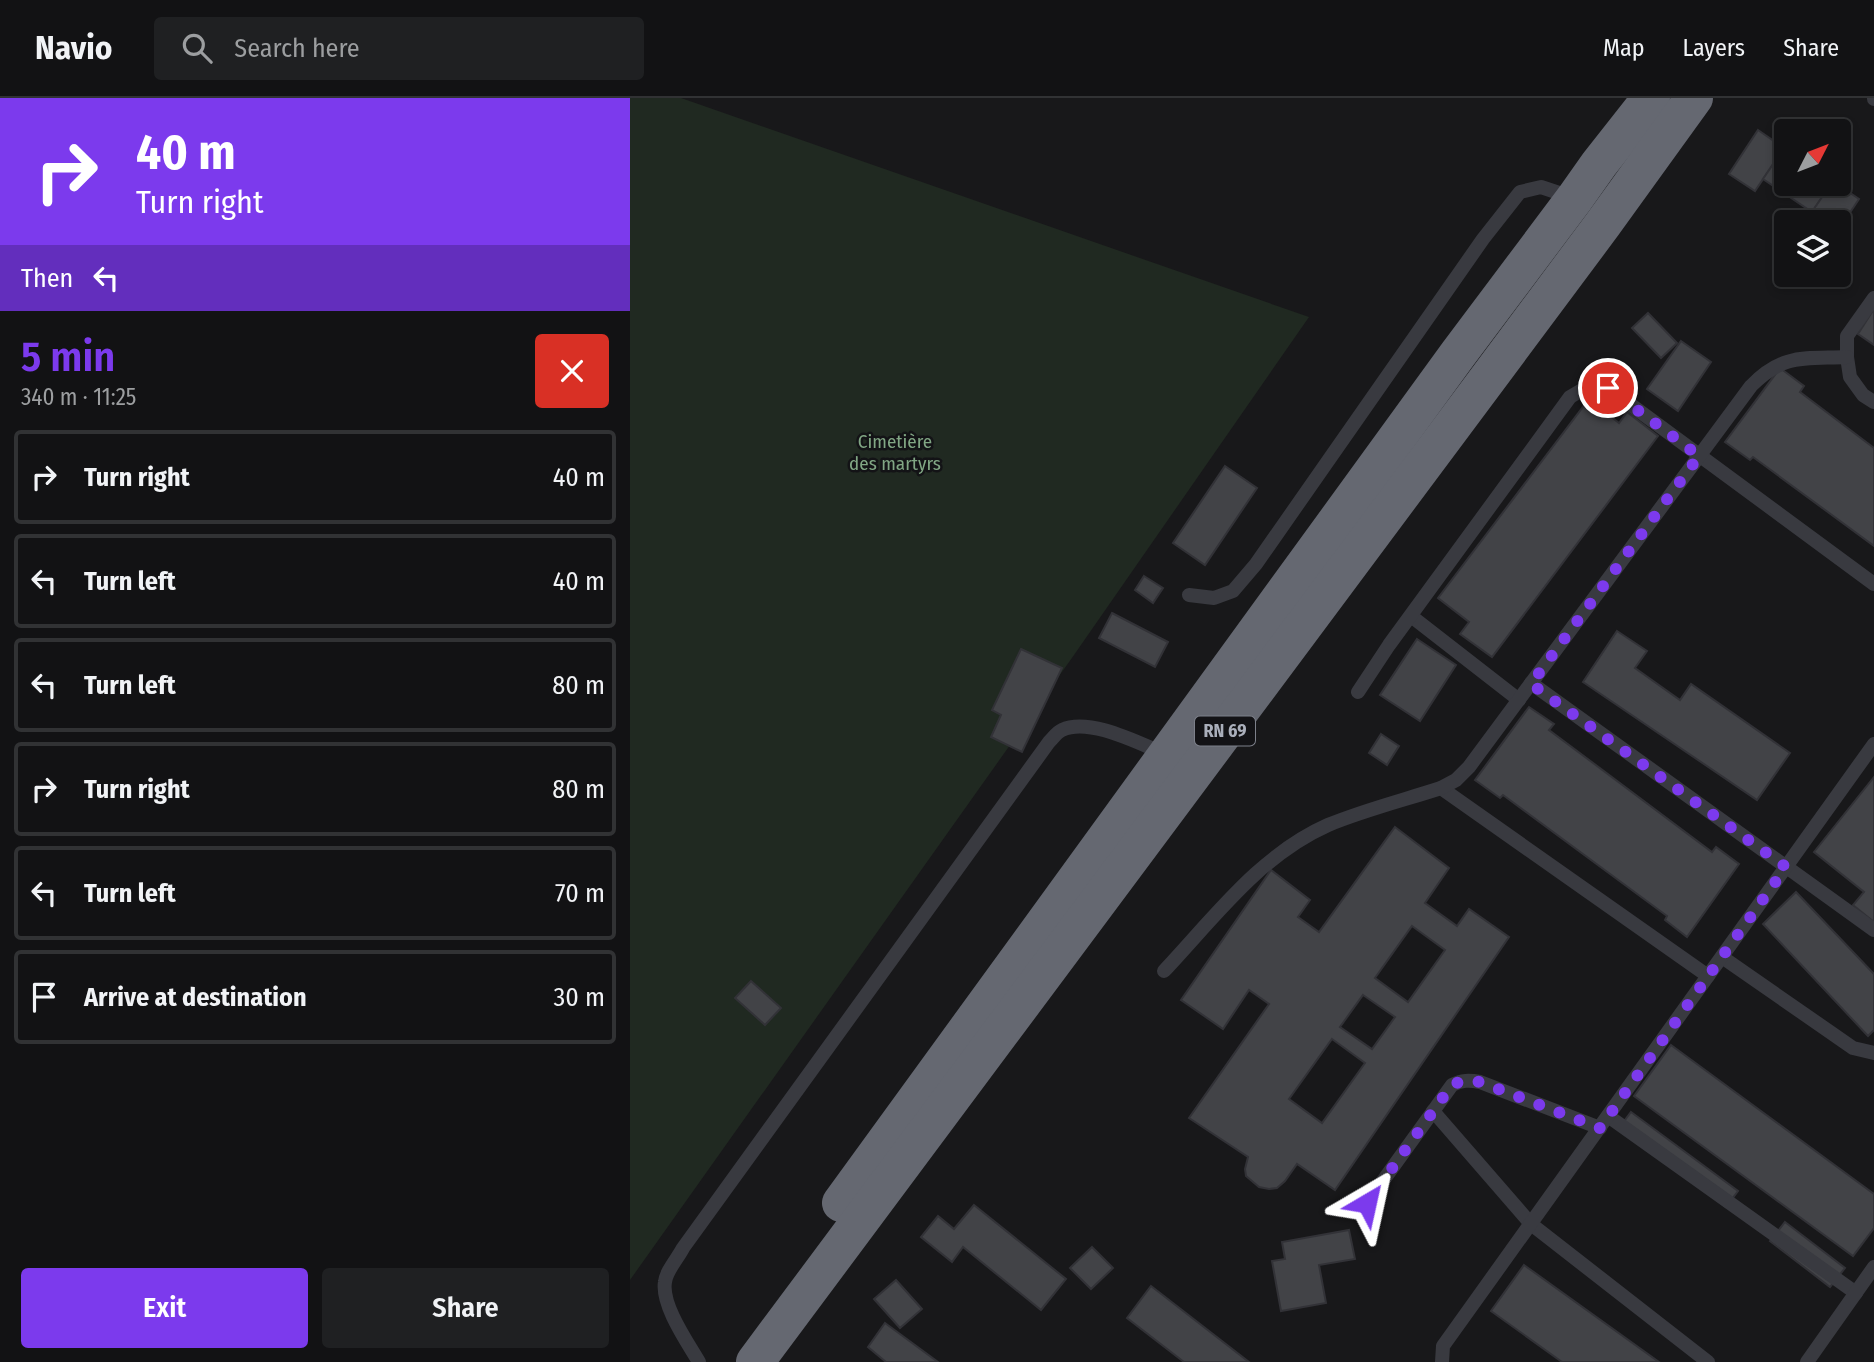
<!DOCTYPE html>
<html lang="en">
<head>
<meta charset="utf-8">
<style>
	:root { --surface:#121214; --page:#1f2022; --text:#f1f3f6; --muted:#9c9ea0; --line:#313234; --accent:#7c3aed }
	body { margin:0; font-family:"Fira Sans Condensed",sans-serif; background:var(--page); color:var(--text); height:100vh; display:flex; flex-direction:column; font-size:26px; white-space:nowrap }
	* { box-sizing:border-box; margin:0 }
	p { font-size:23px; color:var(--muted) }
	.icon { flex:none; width:38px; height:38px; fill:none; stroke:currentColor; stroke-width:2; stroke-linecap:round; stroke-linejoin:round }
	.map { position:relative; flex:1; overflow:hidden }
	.side { display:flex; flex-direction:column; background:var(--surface); width:630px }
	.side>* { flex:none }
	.guide { background:#7c3aed; color:#fff; overflow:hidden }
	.needle { width:46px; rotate:48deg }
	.buttons { position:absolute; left:1144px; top:21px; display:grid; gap:14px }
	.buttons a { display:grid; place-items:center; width:77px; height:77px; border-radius:7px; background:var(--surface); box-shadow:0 4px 10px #0003,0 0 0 2px var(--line); font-size:35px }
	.pin { position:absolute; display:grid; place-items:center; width:60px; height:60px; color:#fff; margin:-30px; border:4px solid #fff; border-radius:50%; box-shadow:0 2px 7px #0007 }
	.me { position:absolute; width:77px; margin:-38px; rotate:36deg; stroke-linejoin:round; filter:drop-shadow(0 0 5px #0008) }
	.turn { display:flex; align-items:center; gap:24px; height:147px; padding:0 21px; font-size:32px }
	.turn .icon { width:91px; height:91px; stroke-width:2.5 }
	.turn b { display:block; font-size:49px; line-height:60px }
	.then { display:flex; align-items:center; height:66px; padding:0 21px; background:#0003; gap:14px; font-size:26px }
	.round { display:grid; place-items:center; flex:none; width:74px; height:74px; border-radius:7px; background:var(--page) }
	.overview { display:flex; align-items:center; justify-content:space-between; height:119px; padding:0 21px }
	h1 { font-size:42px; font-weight:600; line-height:52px; color:var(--accent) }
	.cta { display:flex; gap:14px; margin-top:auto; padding:14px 21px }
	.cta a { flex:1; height:80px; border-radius:7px; background:var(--accent); color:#fff; font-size:28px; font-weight:600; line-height:80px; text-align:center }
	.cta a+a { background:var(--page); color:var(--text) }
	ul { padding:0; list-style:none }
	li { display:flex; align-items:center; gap:21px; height:94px; margin:0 14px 10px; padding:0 7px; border:4px solid var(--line); border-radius:7px }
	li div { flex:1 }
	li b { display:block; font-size:26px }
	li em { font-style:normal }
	header { display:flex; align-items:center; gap:42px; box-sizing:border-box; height:98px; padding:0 35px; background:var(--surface); border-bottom:2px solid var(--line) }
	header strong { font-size:33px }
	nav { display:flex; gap:38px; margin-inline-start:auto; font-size:24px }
	.search { width:490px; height:63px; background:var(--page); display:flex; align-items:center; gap:18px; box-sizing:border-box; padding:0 24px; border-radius:7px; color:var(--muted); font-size:26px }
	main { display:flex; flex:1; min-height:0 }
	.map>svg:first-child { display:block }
</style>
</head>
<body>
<header>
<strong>Navio</strong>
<div class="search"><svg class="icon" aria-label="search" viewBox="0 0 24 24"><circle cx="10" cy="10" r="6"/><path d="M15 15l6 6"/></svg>Search here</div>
<nav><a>Map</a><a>Layers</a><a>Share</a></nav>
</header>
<main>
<section class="side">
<div class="guide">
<div class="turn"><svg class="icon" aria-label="right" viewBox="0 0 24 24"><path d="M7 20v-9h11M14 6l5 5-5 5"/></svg><div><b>40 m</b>Turn right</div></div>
<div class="then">Then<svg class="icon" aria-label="left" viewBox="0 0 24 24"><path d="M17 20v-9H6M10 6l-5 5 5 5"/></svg></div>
</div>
<div class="overview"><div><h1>5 min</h1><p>340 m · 11:25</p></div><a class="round" style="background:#d93025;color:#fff"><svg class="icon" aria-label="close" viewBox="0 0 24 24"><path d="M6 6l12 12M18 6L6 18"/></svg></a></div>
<ul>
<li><svg class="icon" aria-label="right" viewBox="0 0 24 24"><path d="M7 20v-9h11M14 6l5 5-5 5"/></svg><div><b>Turn right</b></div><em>40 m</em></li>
<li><svg class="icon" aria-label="left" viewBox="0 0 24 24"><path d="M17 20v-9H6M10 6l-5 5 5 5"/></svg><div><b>Turn left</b></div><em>40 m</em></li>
<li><svg class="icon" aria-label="left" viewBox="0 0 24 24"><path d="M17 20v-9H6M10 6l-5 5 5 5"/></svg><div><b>Turn left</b></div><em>80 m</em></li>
<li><svg class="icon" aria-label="right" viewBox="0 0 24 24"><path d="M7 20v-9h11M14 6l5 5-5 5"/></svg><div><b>Turn right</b></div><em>80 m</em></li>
<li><svg class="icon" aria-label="left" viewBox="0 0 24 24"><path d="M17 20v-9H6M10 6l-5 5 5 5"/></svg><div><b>Turn left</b></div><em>70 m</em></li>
<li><svg class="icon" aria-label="arrive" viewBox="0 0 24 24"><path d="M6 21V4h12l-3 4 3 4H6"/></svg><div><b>Arrive at destination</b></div><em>30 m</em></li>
</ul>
<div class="cta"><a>Exit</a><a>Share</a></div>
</section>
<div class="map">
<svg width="1244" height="1264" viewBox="0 0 1244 1264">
	<rect width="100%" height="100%" fill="#18181a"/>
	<polygon fill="#202921" points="0,0 51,0 679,219 444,557 0,1182"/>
	<g fill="#424347" stroke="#323237" stroke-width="2" fill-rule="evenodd">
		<polygon points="1128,32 1154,50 1125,93 1099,76"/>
		<polygon points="1154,50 1157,52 1157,86 1201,86 1182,114 1133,81"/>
		<polygon points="1201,86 1207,86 1229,101 1209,131 1209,124 1175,124"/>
		<polygon points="1244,211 1244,247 1228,236"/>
		<polygon points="1018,215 1047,245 1031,260 1002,230"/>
		<polygon points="1051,243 1081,264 1048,313 1017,291"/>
		<polygon points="1150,270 1174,288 1170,294 1244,350 1244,448 1123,359 1120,362 1095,344"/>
		<polygon points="959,301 989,325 997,314 1028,338 862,559 830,536 839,524 808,500"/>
		<polygon points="595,368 627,390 575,467 543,445"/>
		<polygon points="514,478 533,490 523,505 505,492"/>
		<polygon points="482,515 538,544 525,569 469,540"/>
		<polygon points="987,533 1017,553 1005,570 1050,602 1061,586 1160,655 1127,702 953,584"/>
		<polygon points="787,541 826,567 790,623 750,597"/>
		<polygon points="391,551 432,570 392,654 361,639 371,617 362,612"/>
		<polygon points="899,609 924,626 919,632 1082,754 1086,749 1109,766 1057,839 1035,822 1037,818 873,697 870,700 845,682"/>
		<polygon points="751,636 769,648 757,667 739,655"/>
		<polygon points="1244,679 1244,824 1223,807 1234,794 1184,754"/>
		<path d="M765 729 819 770 795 805 827 828 839 811 879 839 705 1092 667 1066 655 1083 647 1090 639 1091 629 1089 616 1078 615 1071 618 1059 559 1020 639 906 619 892 593 931 551 902 641 772 680 802 668 819 689 834ZM782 828 815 852 778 904 745 880ZM733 897 765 919 742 951 710 929ZM702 941 735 965 692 1025 659 1001Z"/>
		<polygon points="1166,794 1244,876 1244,932 1238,938 1133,826"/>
		<polygon points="121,883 151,910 135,927 105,900"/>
		<polygon points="1041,947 1244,1096 1244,1130 1223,1158 1004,998"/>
		<polygon points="1001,1014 1108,1093 1096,1109 989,1030"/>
		<polygon points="344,1107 436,1181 411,1212 333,1149 322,1164 291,1139 308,1118 324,1131"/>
		<polygon points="1155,1124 1215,1170 1200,1189 1140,1143"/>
		<polygon points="719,1132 725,1161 689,1167 696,1205 651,1213 642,1163 655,1161 652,1144"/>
		<polygon points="462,1149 483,1170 461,1191 440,1170"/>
		<polygon points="894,1167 1029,1264 932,1264 861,1213"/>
		<polygon points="266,1182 292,1211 270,1230 244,1201"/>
		<polygon points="521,1188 619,1264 554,1264 497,1220"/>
		<polygon points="255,1225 308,1264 256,1264 238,1249"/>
	</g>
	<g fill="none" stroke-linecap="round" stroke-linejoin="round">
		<g stroke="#393a40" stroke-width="14">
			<polyline points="1244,0 1244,1"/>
			<polyline points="1244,200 1217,238 1217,259 1220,279 1233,297 1244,304"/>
			<polyline points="559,497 584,500 603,493 626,466 853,141 890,94 911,89 944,100"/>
			<polyline points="781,518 889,602"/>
			<polyline points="901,585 1244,832"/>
			<polyline points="728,594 759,547 940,299 952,292 978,290 1244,486"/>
			<polyline points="811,690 1078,878"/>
			<polyline points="1092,859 1223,950 1244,955"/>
			<path d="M534 873C584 820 630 757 698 727 734 712 774 702 811 690L826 682 839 669 1121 288C1153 255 1175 261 1217 259"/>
			<polyline points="803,1013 901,1126 1078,1264"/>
			<polyline points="978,1018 1226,1195"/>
			<path d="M737 1105 822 987C832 982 839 982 850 984L970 1030"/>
			<path d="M69 1264C58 1245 31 1207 35 1184 36 1173 48 1160 53 1150L419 644C423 640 427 634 432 632 459 619 508 645 535 656"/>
			<polyline points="812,1264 813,1248 1244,646"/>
			<polyline points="1177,1264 1244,1169"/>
		</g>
		<g stroke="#656871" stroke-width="38">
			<polyline points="211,1105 828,256 945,100 969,66 1021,0"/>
			<polyline points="125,1264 973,126 1064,0"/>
		</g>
	</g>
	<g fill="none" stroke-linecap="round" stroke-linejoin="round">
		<path stroke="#7c3aed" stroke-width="12" stroke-dasharray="0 21.6" d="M737 1105 822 987C832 982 839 982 850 984L970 1030 1156 769 901 586 1069 358 978 290"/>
	</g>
	<g text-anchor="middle" stroke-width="5" stroke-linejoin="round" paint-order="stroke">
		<rect fill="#131316" stroke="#7d808a" stroke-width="2" x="565" y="618.5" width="60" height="29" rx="5"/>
		<g font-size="18" font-weight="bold" fill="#aaafbb">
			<text x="595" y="639">RN 69</text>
		</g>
		<g font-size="19" fill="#81a684" stroke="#131316">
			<text x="265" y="350">Cimetière<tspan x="265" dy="22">des martyrs</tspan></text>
		</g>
	</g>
</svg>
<div class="buttons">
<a><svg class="needle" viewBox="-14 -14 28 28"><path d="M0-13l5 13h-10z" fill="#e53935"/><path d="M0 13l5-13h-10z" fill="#9c9ea0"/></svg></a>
<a><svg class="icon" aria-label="layers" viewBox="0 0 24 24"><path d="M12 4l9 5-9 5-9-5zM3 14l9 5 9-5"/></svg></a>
</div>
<div class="pin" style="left:978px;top:290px;background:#d93025"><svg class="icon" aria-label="arrive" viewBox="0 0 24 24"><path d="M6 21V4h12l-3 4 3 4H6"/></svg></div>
<svg class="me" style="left:737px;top:1105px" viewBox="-20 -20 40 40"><path d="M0-17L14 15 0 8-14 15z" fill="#7c3aed" stroke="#fff" stroke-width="4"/></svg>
</div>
</main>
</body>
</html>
